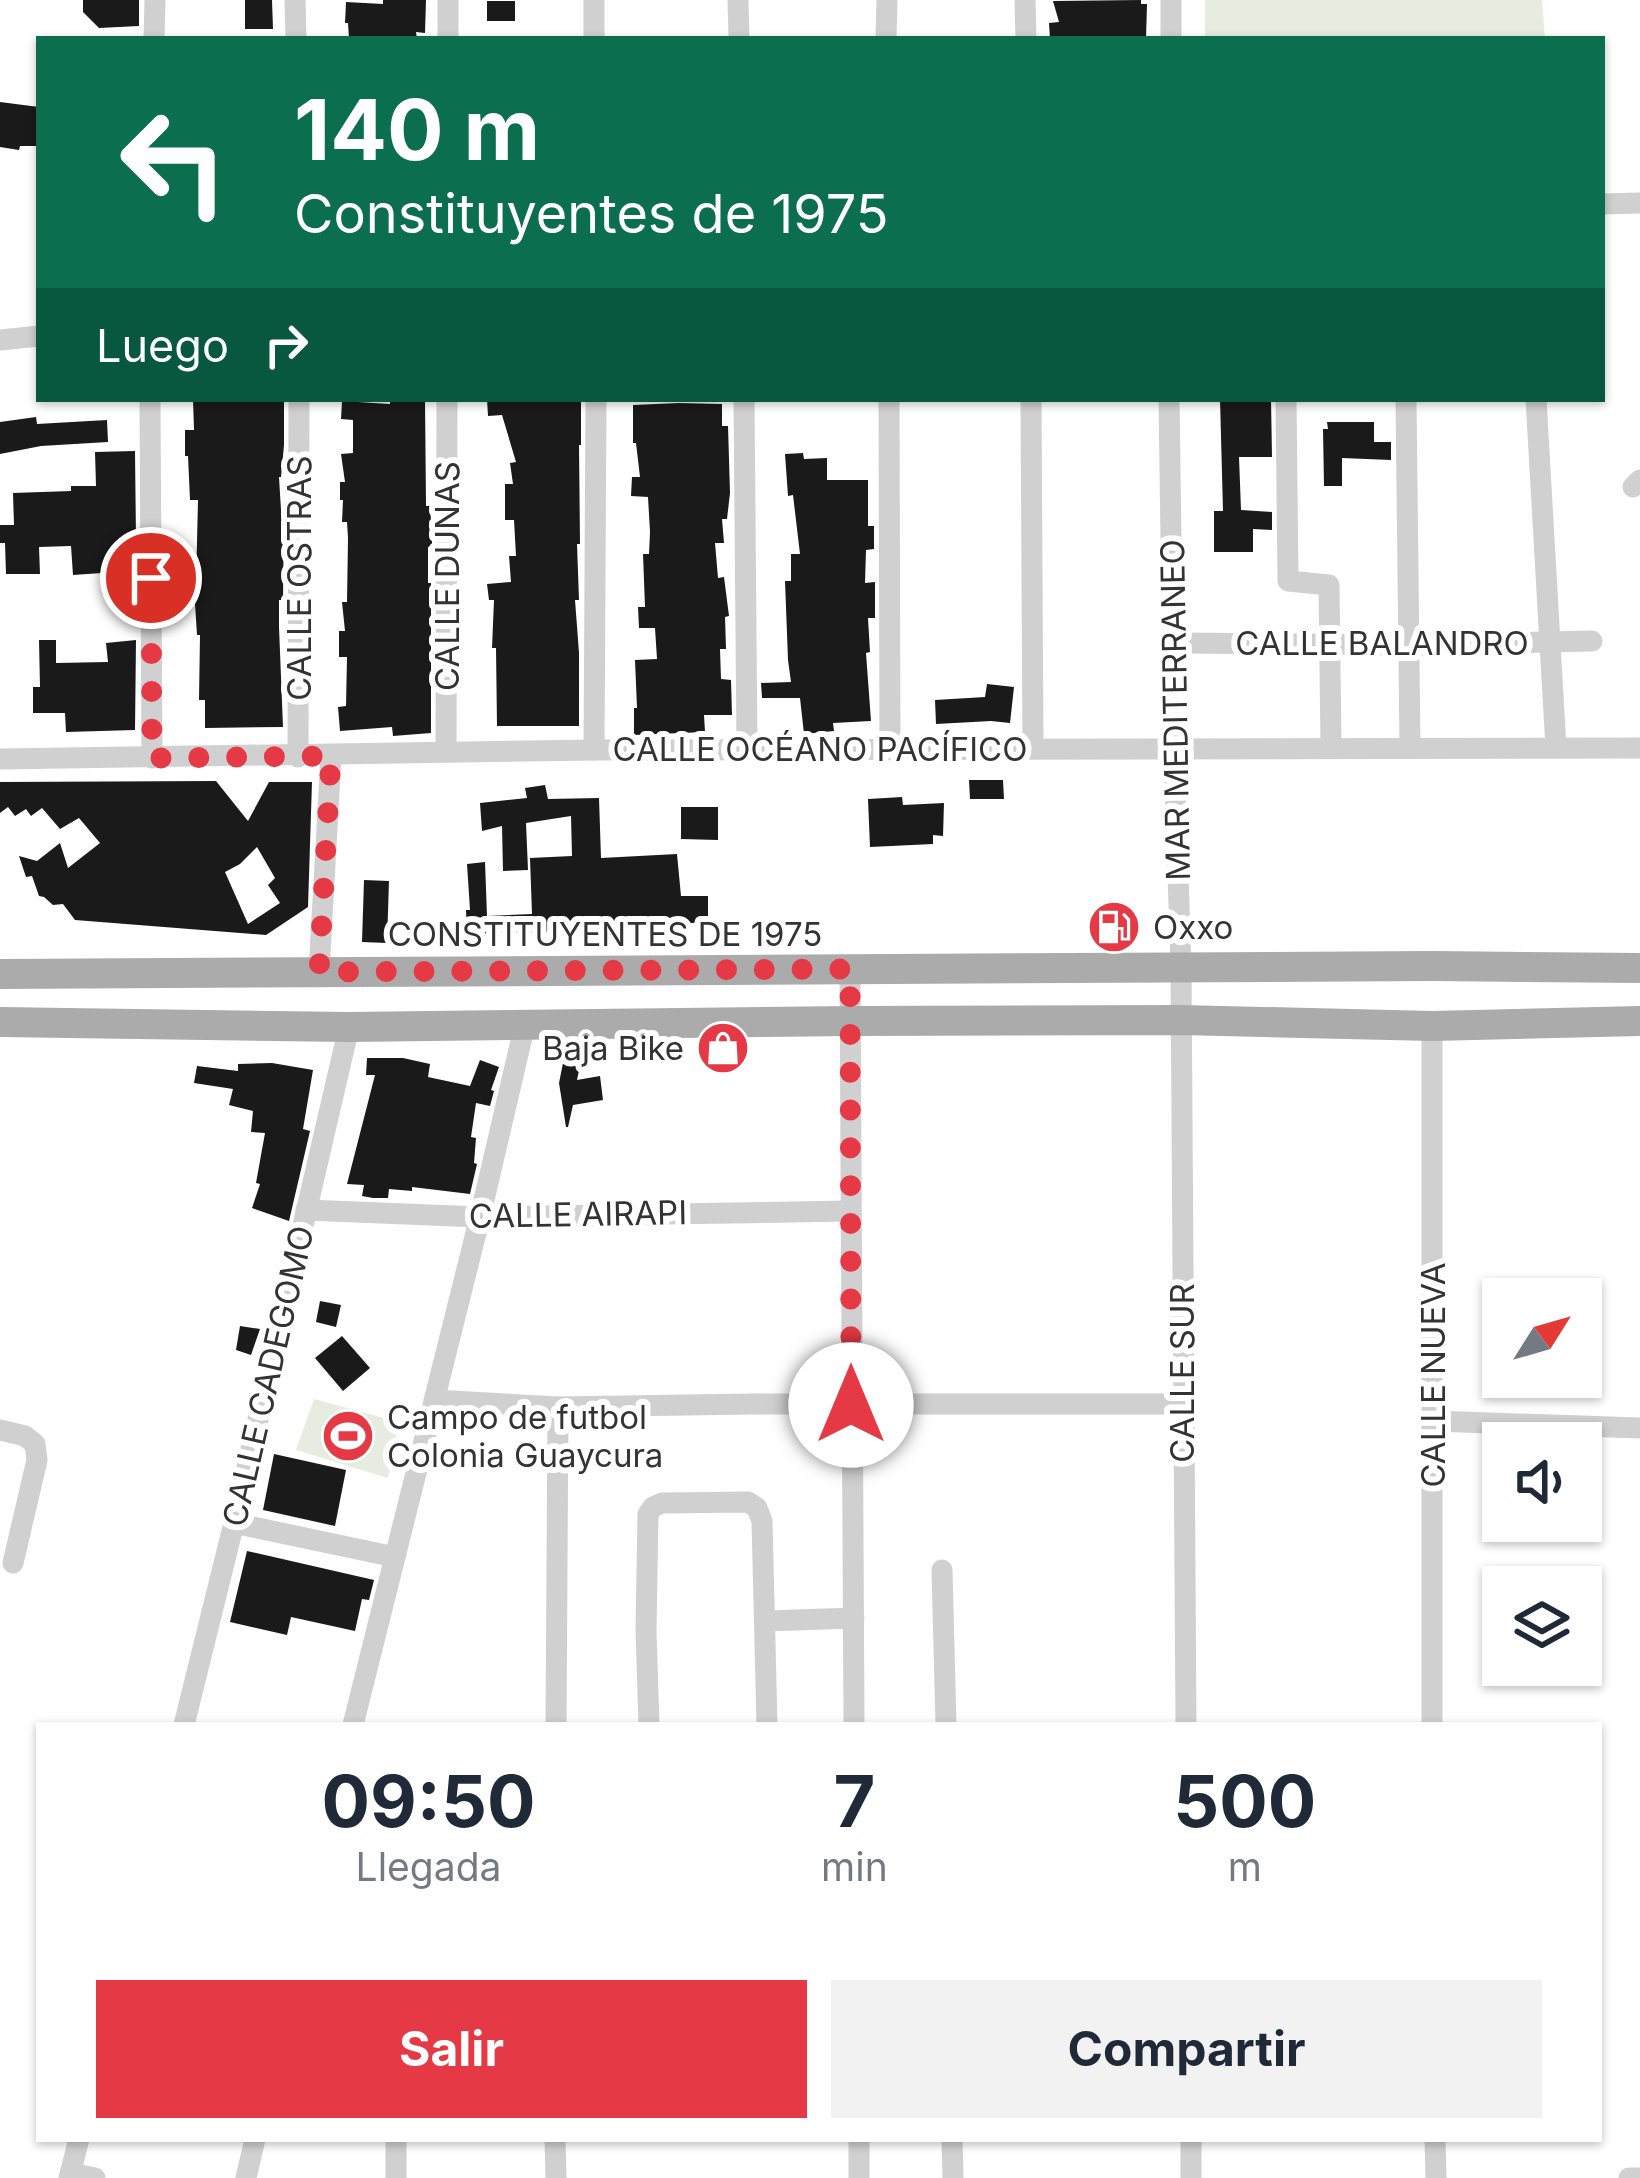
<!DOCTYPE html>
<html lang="es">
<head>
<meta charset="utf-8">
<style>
	:root { --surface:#fff; --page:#f2f2f3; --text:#1f2937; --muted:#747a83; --accent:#e63946 }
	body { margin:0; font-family:Inter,sans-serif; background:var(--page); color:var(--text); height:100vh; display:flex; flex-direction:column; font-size:45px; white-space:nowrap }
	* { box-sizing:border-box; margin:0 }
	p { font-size:39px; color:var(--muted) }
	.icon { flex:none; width:66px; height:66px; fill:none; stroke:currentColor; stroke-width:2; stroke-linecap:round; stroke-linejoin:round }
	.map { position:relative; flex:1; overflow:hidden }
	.drawer { position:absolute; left:36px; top:1722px; width:1566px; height:420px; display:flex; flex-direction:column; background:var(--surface); border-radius:0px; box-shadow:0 3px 9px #0004 }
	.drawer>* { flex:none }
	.guide { position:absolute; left:36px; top:36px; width:1569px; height:366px; border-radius:0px; box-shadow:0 3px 9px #0004; background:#0b6e4f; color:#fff; overflow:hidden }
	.needle { width:78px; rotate:53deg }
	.tools { position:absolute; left:1482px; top:1278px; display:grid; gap:24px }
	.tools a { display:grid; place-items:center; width:120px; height:120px; border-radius:0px; background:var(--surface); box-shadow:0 3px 9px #0004; font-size:60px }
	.pin { position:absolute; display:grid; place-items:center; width:102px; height:102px; color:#fff; margin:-51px; border:6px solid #fff; border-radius:50%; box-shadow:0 3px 12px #0007 }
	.me { position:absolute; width:132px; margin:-66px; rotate:0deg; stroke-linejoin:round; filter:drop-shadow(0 0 9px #0008) }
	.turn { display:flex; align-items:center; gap:42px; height:252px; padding:0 60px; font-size:54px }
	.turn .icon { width:156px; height:156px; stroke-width:2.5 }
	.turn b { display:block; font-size:84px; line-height:102px }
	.then { display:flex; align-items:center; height:114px; padding:0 60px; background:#0003; gap:24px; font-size:45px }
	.eta { display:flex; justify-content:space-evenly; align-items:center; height:204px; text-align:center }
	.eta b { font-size:72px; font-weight:700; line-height:84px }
	.primary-button { display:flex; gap:24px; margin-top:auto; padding:24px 60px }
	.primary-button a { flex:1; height:138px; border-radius:0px; background:var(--accent); color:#fff; font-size:48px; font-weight:700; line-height:138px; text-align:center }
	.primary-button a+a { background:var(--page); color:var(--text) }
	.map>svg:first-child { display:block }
</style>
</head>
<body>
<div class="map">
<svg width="1640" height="2178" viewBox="0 0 1640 2178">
	<rect width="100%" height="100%" fill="#fff"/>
	<g fill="#e6ecdf">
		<polygon points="1205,0 1542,0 1545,39 1205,39"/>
		<polygon points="314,1399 399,1422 388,1478 296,1450"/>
	</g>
	<g fill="#1a1a1a" fill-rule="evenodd">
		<polygon points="83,0 139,0 139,26 99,28 83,12"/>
		<polygon points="245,0 272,0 273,29 245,29"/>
		<polygon points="383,0 426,0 425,33 416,32 417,39 349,39 348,23 345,23 346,2 383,4"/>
		<polygon points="1141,0 1141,4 1147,4 1146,39 1050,39 1049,23 1059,22 1053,1"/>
		<rect x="487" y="1" width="28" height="20"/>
		<polygon points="0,102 39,107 39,146 20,146 19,150 0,147"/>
		<polygon points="193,399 284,399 284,445 281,477 279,477 281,510 284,510 283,600 279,600 279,627 283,727 205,728 205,700 199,700 200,635 197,635 195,604 191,605 190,585 196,584 198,500 190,500 188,456 185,456 185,430 194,430"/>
		<polygon points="390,399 425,399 426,506 430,506 432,535 432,546 428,547 428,583 431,583 431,733 393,736 392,727 340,731 338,707 346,706 347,657 339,657 339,631 345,631 342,602 347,602 348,538 347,522 342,522 343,500 340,500 340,482 345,482 341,454 353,453 353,420 341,419 342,401 390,404"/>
		<polygon points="487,399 581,399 581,445 579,445 580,544 577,544 579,600 575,600 579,653 579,726 497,726 496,648 492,648 494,600 489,600 487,584 511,582 509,556 516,556 514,520 505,520 505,484 513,484 510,463 516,462 502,415 488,416"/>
		<polygon points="1220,399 1271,399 1272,457 1239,457 1241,510 1272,512 1272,530 1253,529 1253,552 1214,552 1214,511 1223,511"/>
		<polygon points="679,403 722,404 722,426 728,426 730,493 727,519 722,519 724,543 715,543 718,578 724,577 729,616 725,617 726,649 720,649 721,679 731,680 732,715 704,715 705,732 634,735 634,708 637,708 635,660 657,659 655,628 639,628 638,607 645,607 643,554 649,554 650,532 648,497 631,496 632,477 640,477 636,443 633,443 633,405"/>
		<polygon points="36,417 37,424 107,420 108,442 41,446 0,454 0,422"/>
		<polygon points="1327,422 1374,422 1374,442 1391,442 1391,460 1342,458 1342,486 1324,486 1323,429 1328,429"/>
		<polygon points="135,451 136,539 132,538 136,593 102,594 102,573 73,575 71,546 39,547 40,574 6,574 5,543 0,543 0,525 14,525 13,493 71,491 71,486 96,486 95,452"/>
		<polygon points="803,453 804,459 827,458 827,480 868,480 868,526 874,526 874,549 866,550 865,583 875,582 875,618 868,618 870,652 866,653 871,721 833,723 834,731 804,734 800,698 762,698 761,683 791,682 788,660 785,581 791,581 791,554 800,554 793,495 788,496 785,454"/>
		<polygon points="39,640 56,640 56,663 108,662 106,643 136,640 135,730 66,732 65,713 33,713 33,687 40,687"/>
		<polygon points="987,684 1014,687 1010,723 991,721 936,724 935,700 985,697"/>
		<polygon points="969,780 1003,780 1004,799 970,799"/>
		<path d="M216 781 248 821 269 782H312L308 907 266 935 75 920 63 904 53 905 44 897 39 896 32 876 26 877 19 856 37 861 60 843 68 868 100 843 79 818 60 829 42 808 31 816 26 809 15 816 8 807 0 813V782ZM257 847 275 878 268 885 280 903 248 924 225 872 240 864Z"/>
		<polygon points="545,785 548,799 599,798 601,858 677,854 681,896 708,896 708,921 644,929 644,924 608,925 607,917 567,921 568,931 467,934 466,910 470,910 467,864 485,862 487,916 532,914 530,858 572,856 571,816 526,823 528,870 503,871 502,826 482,831 480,803 527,798 525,788"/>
		<polygon points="902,797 903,805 944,803 943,836 933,835 933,844 870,847 868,799"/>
		<polygon points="681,807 718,807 718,840 681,839"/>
		<polygon points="364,880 389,881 387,943 362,942"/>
		<polygon points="367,1058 403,1058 430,1064 428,1077 470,1086 480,1060 499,1067 491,1090 494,1091 490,1106 476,1103 471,1137 476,1138 474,1163 477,1164 470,1194 412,1187 412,1191 389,1189 388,1198 373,1198 362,1196 364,1185 347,1184 375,1075 366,1075"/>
		<polygon points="564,1058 581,1061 577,1080 600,1076 603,1100 573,1105 568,1127 566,1127 559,1083"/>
		<polygon points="272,1063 313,1070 303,1129 310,1131 289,1221 252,1208 260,1184 256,1183 265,1133 251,1132 253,1111 229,1105 233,1089 194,1083 197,1066 238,1071 238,1064"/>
		<polygon points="320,1301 341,1305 336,1327 316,1322"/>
		<polygon points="240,1326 260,1329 251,1355 236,1350"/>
		<polygon points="342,1336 370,1368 343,1391 315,1358"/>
		<polygon points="274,1454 346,1470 335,1526 263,1510"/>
		<polygon points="247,1551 374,1580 369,1600 362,1599 355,1631 291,1617 287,1635 230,1622"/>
	</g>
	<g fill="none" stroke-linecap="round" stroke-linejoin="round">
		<g stroke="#d0d0d0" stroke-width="21">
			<polyline points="295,0 296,39"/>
			<polyline points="594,0 594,39"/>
			<polyline points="738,0 739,39"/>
			<polyline points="1025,0 1026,39"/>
			<polyline points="1171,0 1171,39"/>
			<polyline points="154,39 155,0"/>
			<polyline points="448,39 448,0"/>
			<polyline points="886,39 887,0"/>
			<polyline points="1602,204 1640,203"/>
			<polyline points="0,340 39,336"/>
			<polyline points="150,399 152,758"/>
			<polyline points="744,399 747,750"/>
			<polyline points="889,399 890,750"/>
			<polyline points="1031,399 1033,748"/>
			<polyline points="1169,399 1174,750 1181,967 1186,1725"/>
			<polyline points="1286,399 1288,581 1329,585 1331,748"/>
			<polyline points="1406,399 1410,748"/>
			<polyline points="1536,399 1556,748"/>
			<polyline points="1633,487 1640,480"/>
			<polyline points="1173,643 1409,645 1592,641"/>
			<polyline points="594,750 596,399"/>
			<polyline points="446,752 447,399"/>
			<polyline points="298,757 299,399"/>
			<polyline points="0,759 594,750 1640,748"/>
			<polyline points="850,969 854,1725"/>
			<polyline points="319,972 331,756"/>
			<polyline points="1432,1026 1432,1725"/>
			<polyline points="306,1210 480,1217 850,1211"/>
			<polyline points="435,1400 558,1407 752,1404 1182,1404"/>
			<polyline points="1433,1421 1640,1428"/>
			<polyline points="0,1430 25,1436 35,1444 37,1460 13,1563"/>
			<polyline points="234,1523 395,1557"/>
			<polyline points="942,1570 946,1725"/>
			<polyline points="766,1621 854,1618"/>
			<polyline points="184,1725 234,1523 349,1027"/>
			<polyline points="353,1725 480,1217 525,1024"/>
			<polyline points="556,1725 558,1407"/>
			<polyline points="649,1725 646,1631 648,1514 653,1507 662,1503 748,1502 757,1508 762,1521 767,1725"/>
			<polyline points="396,2139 396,2178"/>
			<polyline points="555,2139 556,2178"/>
			<polyline points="859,2139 859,2178"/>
			<polyline points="952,2139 953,2178"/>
			<polyline points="1191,2139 1191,2178"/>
			<polyline points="1435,2139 1436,2178"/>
			<polyline points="71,2173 95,2178"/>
			<polyline points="69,2178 79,2139"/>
			<polyline points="246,2178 255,2139"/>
			<polyline points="1629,2178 1640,2178"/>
		</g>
		<g stroke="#ababab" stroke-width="30">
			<polyline points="0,974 1432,966 1640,968"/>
			<polyline points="0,1022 349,1027 851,1021 1181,1020 1432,1026 1640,1021"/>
		</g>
	</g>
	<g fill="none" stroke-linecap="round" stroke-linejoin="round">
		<polyline stroke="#e63946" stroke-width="21" stroke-dasharray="0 37.8" points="151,578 152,758 331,756 319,972 850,969 851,1405"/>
	</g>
	<defs>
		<g id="fuel-disc" transform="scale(2.7)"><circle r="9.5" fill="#e63946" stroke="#fff"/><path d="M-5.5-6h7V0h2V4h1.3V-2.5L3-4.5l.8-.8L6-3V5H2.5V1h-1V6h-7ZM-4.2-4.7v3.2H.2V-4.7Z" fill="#fff"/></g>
		<g id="shop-disc" transform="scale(2.7)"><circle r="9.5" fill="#e63946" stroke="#fff"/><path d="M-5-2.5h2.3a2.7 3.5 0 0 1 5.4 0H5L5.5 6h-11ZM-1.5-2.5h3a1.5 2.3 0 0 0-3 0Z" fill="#fff"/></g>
		<g id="stadium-disc" transform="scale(2.7)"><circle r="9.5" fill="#e63946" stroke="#fff"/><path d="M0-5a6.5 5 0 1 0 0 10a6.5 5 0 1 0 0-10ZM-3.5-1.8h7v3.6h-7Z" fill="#fff"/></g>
	</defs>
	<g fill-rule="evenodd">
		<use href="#fuel-disc" x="1114" y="927"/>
		<use href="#shop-disc" x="723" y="1048"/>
		<use href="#stadium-disc" x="348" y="1436"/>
	</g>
	<g text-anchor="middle" stroke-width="12" stroke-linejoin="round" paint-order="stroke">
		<g font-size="33" fill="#333" stroke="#fff">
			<text transform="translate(447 576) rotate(-90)" y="12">CALLE DUNAS</text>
			<text transform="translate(299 578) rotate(-90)" y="12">CALLE OSTRAS</text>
			<text x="1382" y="655">CALLE BALANDRO</text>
			<text transform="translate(1175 710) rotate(-91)" y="12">MAR MEDITERRANEO</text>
			<text x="820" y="761">CALLE OCÉANO PACÍFICO</text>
			<text x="605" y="946">CONSTITUYENTES DE 1975</text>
			<text transform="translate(578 1214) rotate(-1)" y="12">CALLE AIRAPI</text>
			<text transform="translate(1182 1373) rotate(-90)" y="12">CALLE SUR</text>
			<text transform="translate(1433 1375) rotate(-90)" y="12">CALLE NUEVA</text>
			<text transform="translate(268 1376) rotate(-77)" y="12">CALLE CADEGOMO</text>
		</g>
		<g font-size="33" fill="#333" stroke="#fff" text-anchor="start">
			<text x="1153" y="939">Oxxo</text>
			<text x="684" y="1060" text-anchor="end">Baja Bike</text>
			<text x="387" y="1429">Campo de futbol<tspan x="387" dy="38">Colonia Guaycura</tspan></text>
		</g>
	</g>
</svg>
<div class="tools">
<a><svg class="needle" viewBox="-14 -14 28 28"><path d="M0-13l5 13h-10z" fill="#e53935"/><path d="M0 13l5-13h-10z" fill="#747a83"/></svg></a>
<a><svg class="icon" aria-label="sound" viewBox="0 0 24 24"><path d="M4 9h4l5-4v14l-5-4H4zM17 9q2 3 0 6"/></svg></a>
<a><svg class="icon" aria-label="layers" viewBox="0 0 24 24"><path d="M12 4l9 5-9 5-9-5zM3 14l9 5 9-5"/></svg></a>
</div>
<div class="pin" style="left:151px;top:578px;background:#d93025"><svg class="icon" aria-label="arrive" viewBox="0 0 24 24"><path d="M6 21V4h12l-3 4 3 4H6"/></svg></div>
<svg class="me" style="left:851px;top:1405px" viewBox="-20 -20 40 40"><circle r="19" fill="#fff"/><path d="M0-13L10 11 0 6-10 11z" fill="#e63946"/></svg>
<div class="guide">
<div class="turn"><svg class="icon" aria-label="left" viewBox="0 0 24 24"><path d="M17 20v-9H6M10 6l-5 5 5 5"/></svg><div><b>140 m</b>Constituyentes de 1975</div></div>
<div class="then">Luego<svg class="icon" aria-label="right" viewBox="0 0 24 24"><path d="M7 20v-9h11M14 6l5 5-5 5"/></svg></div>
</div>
<section class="drawer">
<div class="eta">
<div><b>09:50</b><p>Llegada</p></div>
<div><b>7</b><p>min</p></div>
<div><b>500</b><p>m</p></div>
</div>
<div class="primary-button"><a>Salir</a><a>Compartir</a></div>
</section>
</div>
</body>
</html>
